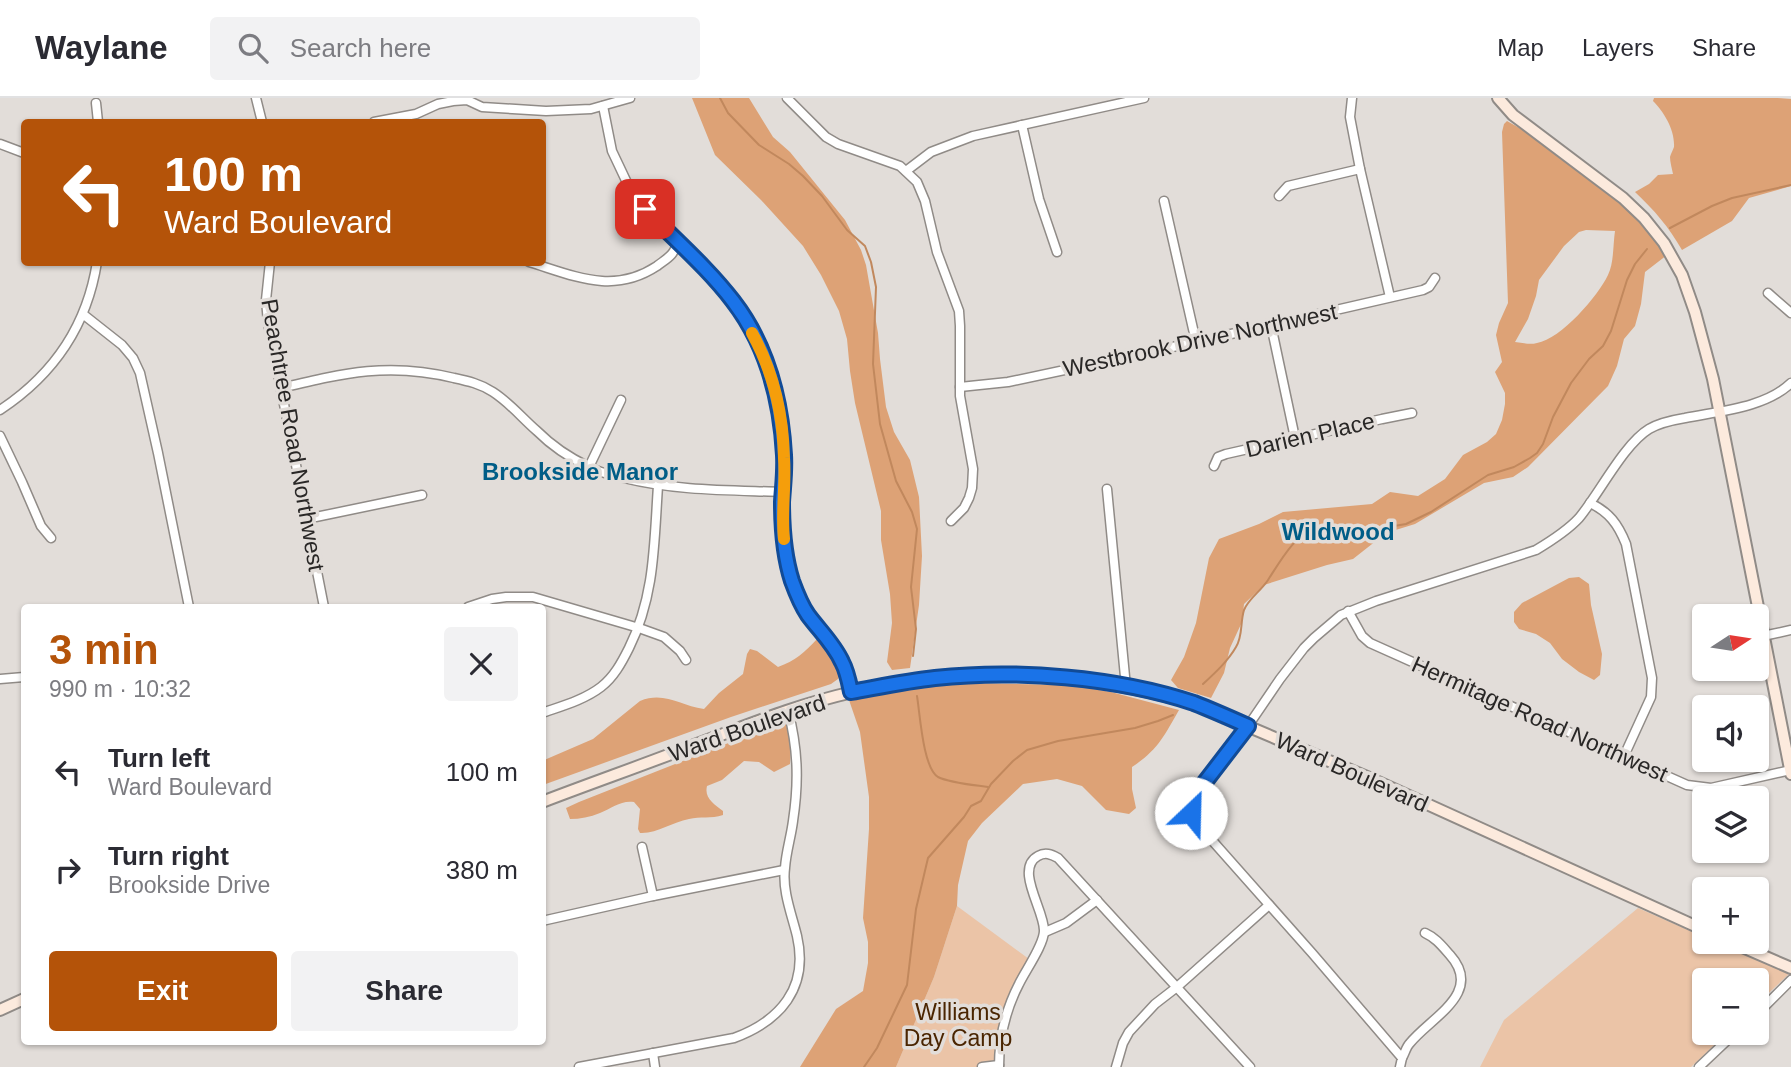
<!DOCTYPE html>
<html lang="en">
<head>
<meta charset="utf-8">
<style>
	:root { --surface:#fff; --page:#f2f2f3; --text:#2b2b33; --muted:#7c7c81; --line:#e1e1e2; --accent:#b45309 }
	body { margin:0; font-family:Helvetica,sans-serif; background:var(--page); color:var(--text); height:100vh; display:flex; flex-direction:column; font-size:26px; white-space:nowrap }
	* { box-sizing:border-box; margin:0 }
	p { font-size:23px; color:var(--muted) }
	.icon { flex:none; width:38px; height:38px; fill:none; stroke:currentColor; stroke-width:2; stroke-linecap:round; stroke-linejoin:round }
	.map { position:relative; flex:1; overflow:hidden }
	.drawer { position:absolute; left:21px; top:506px; width:525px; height:441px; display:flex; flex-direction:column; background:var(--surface); border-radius:7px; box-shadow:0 2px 5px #0004 }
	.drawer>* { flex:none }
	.banner { position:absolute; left:21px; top:21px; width:525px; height:147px; border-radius:7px; box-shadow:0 2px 5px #0004; background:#b45309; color:#fff; overflow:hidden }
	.needle { width:46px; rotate:78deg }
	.fabs { position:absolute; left:1692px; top:506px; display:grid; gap:14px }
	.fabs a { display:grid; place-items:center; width:77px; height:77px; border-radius:7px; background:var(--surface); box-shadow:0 2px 5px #0004; font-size:35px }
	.pin { position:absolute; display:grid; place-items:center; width:60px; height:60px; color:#fff; margin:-30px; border-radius:14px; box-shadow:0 4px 10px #0006 }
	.me { position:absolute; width:77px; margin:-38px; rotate:24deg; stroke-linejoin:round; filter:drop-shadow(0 0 5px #0008) }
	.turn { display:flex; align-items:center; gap:24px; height:147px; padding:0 28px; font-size:32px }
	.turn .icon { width:91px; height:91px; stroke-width:2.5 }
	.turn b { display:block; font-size:49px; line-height:60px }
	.round { display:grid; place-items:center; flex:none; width:74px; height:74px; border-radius:7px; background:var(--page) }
	.overview { display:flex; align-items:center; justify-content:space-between; height:119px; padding:0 28px }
	h1 { font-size:42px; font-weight:600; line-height:52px; color:var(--accent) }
	.cta { display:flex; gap:14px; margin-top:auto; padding:14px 28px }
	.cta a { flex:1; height:80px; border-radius:7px; background:var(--accent); color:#fff; font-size:28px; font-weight:600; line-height:80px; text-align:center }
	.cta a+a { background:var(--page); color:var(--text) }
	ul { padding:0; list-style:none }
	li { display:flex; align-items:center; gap:21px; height:98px; padding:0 28px }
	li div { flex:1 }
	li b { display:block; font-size:26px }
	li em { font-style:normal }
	header { display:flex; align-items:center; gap:42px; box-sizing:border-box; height:98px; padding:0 35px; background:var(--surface); border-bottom:2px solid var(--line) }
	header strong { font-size:33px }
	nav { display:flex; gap:38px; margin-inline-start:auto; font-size:24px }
	.search { width:490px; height:63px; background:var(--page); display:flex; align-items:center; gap:18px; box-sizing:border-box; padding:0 24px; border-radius:7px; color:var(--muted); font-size:26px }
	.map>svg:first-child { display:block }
</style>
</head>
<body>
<header>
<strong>Waylane</strong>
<div class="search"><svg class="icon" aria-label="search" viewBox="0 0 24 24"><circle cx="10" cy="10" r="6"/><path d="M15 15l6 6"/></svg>Search here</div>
<nav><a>Map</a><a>Layers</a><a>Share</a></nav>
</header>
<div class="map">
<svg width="1791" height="969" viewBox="0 0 1791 969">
	<rect width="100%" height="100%" fill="#e2ddd9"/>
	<g fill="#ebc4a7">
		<polygon points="957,808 1029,861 1006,904 996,949 996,969 896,969 934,879"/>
		<polygon points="1638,810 1704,839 1704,844 1716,844 1790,875 1757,906 1757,882 1704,882 1704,934 1727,935 1691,969 1480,969 1504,922"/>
	</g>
	<g fill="#dda276" fill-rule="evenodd">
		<polygon points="692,0 749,0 773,39 790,54 845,122 861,152 866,167 878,235 880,261 886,309 894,334 910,362 919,399 922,458 919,507 910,570 892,572 887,564 892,525 890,496 881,442 881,413 855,305 850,273 847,241 839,213 821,177 803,148 761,102 715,57"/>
		<path d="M1654 0H1778L1791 1V88L1749 100 1732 123 1682 152C1668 128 1655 113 1635 94L1649 86 1658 77 1673 76C1672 71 1670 64 1670 59 1671 55 1673 52 1674 49 1675 32 1664 14 1653 3Z"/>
		<path d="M1507 23 1535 39 1616 99C1623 108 1633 114 1642 123 1651 133 1659 146 1667 157L1645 174 1641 206 1635 228 1624 241 1617 268 1608 288 1528 369 1513 379 1484 385 1415 426 1386 435 1353 461 1327 467 1264 487 1244 506 1242 524 1230 550 1224 575 1211 600 1178 590 1171 582 1184 559 1196 525 1209 460 1219 441 1259 426 1283 414 1372 406 1390 394 1418 398 1445 381 1463 357 1487 344 1496 336 1502 322 1505 306V295L1495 274 1502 264 1496 237 1499 225 1508 205 1502 34 1504 26ZM1586 132 1615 133C1613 146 1614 165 1608 177 1598 198 1561 241 1537 245 1530 247 1523 245 1515 244L1528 221 1536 198 1539 182 1564 148 1579 134Z"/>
		<polygon points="1579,479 1589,486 1591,507 1602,556 1600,577 1594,582 1579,574 1562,561 1550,545 1536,536 1519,531 1514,524 1514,514 1522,505 1569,480"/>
		<path d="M817 541H821C829 550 837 560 842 572L838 581 831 586 731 619 543 687 542 663 593 641 640 603C665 593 680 608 704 611L719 595 743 576 747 556 750 551 757 553 778 569C795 563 805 554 817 541Z"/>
		<path d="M968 585 1069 587 1111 594 1179 612C1164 638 1158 652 1132 669V691L1136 710 1129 716 1106 712 1082 688 1057 681 1023 686 982 725 968 743 958 787 957 808 934 879 896 969H800L836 911 863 893 868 865V844L863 820 869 731V699L860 634 849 602 923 588Z"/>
		<path d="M784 623C791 636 791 652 790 666L774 674 759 664 744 663 722 682 707 688C704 700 714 706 723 713V717C711 721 700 718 689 721 672 724 657 736 640 735L638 731 640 711 634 704C621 702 612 710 600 715 590 719 580 721 570 721L566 710 579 704Z"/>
	</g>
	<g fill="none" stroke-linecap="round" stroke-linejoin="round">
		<g stroke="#c1885d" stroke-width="2">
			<polyline points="720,0 728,15 759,47 789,66 803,78 822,98 847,132 865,148 871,164 876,189 873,266 880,326 896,383 912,414 917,431 911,489 916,531 913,558"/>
			<polyline points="1670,130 1712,108 1732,100 1791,87"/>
			<path d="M1203 586C1215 575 1228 563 1236 549 1243 538 1240 525 1244 512 1249 500 1261 493 1268 482 1281 462 1295 436 1319 427L1382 430 1406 426 1431 414 1488 377 1514 369 1530 360 1537 355 1543 346 1553 319 1571 285 1589 261 1603 248 1611 233 1627 182 1635 166 1647 151"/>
			<path d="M917 598C920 616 923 670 938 679 950 685 974 687 988 689"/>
			<polyline points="864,969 877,950 907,887 916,811 928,760 964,719 971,708 981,703 991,686 1013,663 1027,652 1058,643 1135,630 1158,623 1173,617"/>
		</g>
		<g stroke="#908b87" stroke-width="11">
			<g id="minor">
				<polyline points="256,0 262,24"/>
				<polyline points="787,0 826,39 838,46 900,68 917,84 925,103 937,154 959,213 960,228 960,298 973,371 972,390 969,400 964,410 951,423"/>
				<polyline points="1352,0 1350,19 1360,71 1390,199"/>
				<polyline points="96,5 98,24"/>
				<polyline points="603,8 612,53 630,91 645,111 708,175 734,205 755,240 763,258 774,287 782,332 785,361 783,424 786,455 792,482 807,516 825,538 843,565 851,594"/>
				<polyline points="374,24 416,16 438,6 453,3 467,2 482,9 546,13 591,11 630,0"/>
				<polyline points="1022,27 1039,101 1057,154"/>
				<polyline points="0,46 24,55"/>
				<polyline points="906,73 931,54 973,38 1144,0"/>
				<polyline points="1279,98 1288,88 1360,71"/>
				<polyline points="1164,103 1196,244"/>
				<polyline points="270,164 266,202 268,225 324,509"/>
				<path d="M529 164C575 178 613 197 657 168 669 159 673 158 678 144"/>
				<polyline points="1768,195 1791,215"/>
				<polyline points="84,217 122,247 133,260 140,275 158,355 189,509"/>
				<polyline points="1271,227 1295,340"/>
				<polyline points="960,289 1008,284 1196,244 1423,192 1429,189 1435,180"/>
				<path d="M281 290C344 275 389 264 454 280 468 283 481 286 493 294 510 305 522 320 537 333 552 348 570 360 589 369 600 375 612 377 624 380 677 393 729 392 783 394"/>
				<path d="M0 312C53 277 87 228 97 164"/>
				<polyline points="0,338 22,384 41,428 51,440"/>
				<polyline points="1214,368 1218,359 1226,356 1382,321 1412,315"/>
				<polyline points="589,369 621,302"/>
				<polyline points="1107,391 1126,589"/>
				<path d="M1590 405C1609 414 1618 426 1626 446L1652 580 1651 599 1624 658"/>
				<polyline points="306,421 422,397"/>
				<polyline points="468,509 492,501 506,499 533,499 639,530 664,539 680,553 686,562"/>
				<polyline points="1348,513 1362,538 1370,545 1687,687 1711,690 1791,672"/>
				<polyline points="1763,538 1791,532"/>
				<polyline points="0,581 24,579"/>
				<path d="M542 615C562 608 584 602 601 589 614 579 622 564 629 550 655 498 654 445 658 388"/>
				<polyline points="642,749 653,798"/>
				<polyline points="542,823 653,798 784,772"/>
				<polyline points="1045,834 1066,825 1097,802"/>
				<polyline points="1757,916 1791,882"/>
				<polyline points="653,955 655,969"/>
				<path d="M1402 960C1405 955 1406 949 1410 945 1431 919 1484 895 1450 857 1442 848 1436 840 1425 835"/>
				<path d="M579 969 734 940C780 923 809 890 797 838 792 817 782 793 785 770 786 754 791 739 793 723 799 683 798 651 788 612"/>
				<polyline points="982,969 999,967"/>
				<path d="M999 969C999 939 1005 913 1019 886 1025 873 1044 847 1044 833 1045 813 1014 771 1038 758 1045 754 1051 756 1058 760L1250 969"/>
				<polyline points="1116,969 1123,945 1129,934 1155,906 1177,889 1269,807"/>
				<path d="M1400 969 1402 960 1312 855 1194 722 1190 706 1196 697 1248 628 1280 581 1304 550 1314 540 1341 517 1376 503 1536 452C1551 443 1567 433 1579 420 1599 396 1624 346 1649 331 1659 325 1673 322 1685 320 1719 313 1765 310 1791 285"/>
				<polyline points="1699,969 1736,934"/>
			</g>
		</g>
		<g stroke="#908b87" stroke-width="14">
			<g id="secondary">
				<polyline points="1498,0 1513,17 1623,100 1644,120 1664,145 1682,177 1695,214 1713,281 1791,676"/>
				<path d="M542 704C594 684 646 666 697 646 748 627 799 606 853 594 967 569 1083 573 1195 606L1374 682 1704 832"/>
				<polyline points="1731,844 1791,870"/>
				<polyline points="0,912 24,901"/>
			</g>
		</g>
		<use href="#minor" stroke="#fff" stroke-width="8"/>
		<use href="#secondary" stroke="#fceadd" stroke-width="10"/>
	</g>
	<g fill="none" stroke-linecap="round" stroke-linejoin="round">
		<g stroke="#114b97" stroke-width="18">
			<path id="route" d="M645 111C674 141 707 169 733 203 767 247 781 302 784 357 785 373 783 388 782 404 782 431 784 458 792 483 796 494 801 507 808 517 819 532 834 546 842 564 847 573 849 584 851 594 879 589 907 583 935 580 1016 571 1116 579 1194 605 1212 612 1230 620 1248 628L1195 697 1190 706 1191 715"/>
		</g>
		<use href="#route" stroke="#1a73e8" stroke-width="12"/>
		<path stroke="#f59e0b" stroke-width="12" d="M752 235C773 273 783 317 784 360 786 387 781 414 784 441"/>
	</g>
	<g text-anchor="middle" stroke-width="7" stroke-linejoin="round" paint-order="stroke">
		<g font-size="23" fill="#292726" stroke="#e2ddd9">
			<text transform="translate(1200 242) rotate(-12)" y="8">Westbrook Drive Northwest</text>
			<text transform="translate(293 337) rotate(80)" y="8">Peachtree Road Northwest</text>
			<text transform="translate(1310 337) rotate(-13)" y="8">Darien Place</text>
			<text transform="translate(1540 621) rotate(24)" y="8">Hermitage Road Northwest</text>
			<text transform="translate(747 630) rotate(-19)" y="8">Ward Boulevard</text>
			<text transform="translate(1352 674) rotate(24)" y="8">Ward Boulevard</text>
		</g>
		<g font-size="23" fill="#4a2501" stroke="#e2ddd9">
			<text x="958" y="922">Williams<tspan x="958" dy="26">Day Camp</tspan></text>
		</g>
		<g font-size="24" font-weight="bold" fill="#005d87" stroke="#e2ddd9">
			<text x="580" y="382">Brookside Manor</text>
			<text x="1338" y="442">Wildwood</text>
		</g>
	</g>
</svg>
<div class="fabs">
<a><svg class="needle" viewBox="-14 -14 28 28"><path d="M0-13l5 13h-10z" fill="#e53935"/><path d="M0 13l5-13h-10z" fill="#7c7c81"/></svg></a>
<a><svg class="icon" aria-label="sound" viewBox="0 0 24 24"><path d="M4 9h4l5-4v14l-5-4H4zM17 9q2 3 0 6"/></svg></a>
<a><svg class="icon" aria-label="layers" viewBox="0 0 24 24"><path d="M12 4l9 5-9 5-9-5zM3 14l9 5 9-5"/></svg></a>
<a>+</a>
<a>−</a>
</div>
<div class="pin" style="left:645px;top:111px;background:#d93025"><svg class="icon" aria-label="arrive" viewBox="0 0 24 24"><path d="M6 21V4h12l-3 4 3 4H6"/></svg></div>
<svg class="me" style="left:1191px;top:715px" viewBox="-20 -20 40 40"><circle r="19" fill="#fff"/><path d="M0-13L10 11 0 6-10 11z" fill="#1a73e8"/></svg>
<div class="banner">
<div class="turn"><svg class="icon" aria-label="left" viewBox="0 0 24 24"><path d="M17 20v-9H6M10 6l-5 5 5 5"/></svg><div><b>100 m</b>Ward Boulevard</div></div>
</div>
<section class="drawer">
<div class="overview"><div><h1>3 min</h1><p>990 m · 10:32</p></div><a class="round"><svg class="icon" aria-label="close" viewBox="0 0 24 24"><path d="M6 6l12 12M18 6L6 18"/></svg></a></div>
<ul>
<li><svg class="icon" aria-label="left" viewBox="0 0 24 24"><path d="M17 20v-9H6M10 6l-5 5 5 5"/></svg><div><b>Turn left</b><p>Ward Boulevard</p></div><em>100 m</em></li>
<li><svg class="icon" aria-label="right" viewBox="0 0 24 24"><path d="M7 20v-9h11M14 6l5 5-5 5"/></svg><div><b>Turn right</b><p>Brookside Drive</p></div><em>380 m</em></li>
</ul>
<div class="cta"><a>Exit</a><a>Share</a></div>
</section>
</div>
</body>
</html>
